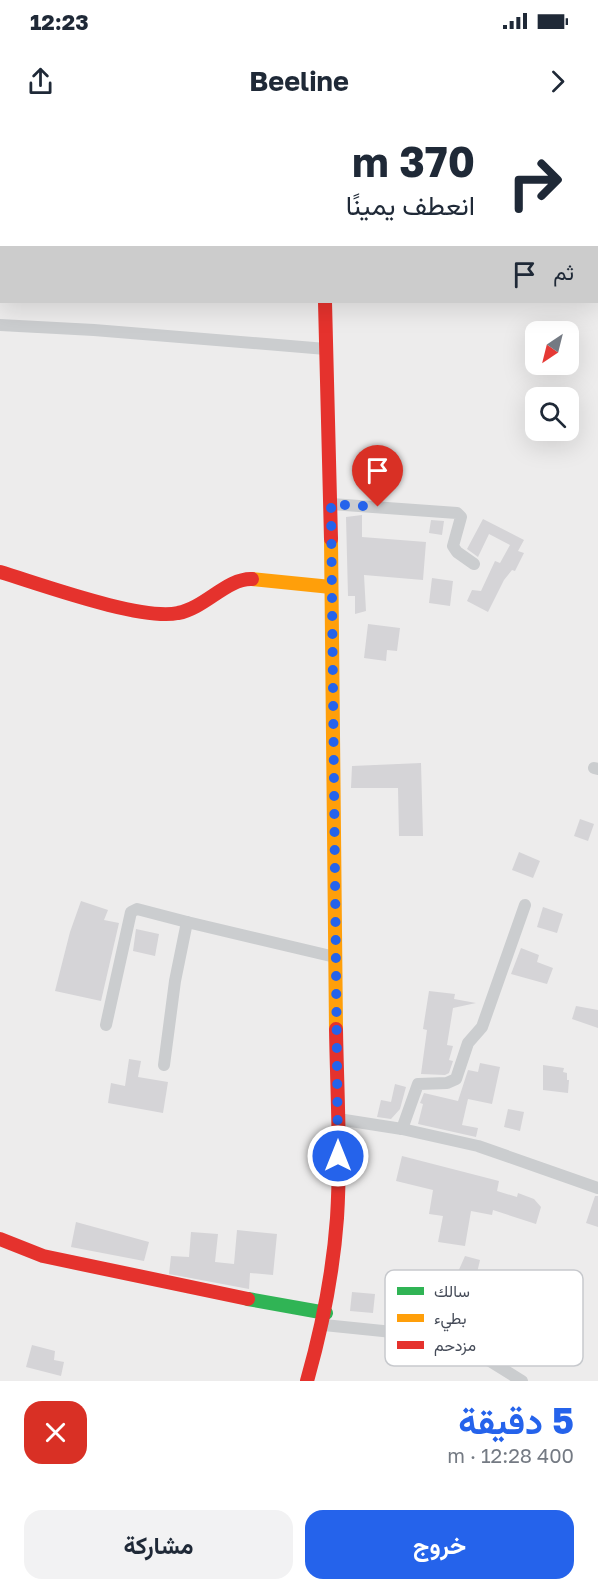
<!DOCTYPE html>
<html lang="ar">
<head>
<meta charset="utf-8">
<style>
	:root { --surface:#fff; --page:#f2f2f3; --text:#1f2937; --muted:#747a83; --accent:#2563eb }
	body { margin:0; font-family:"Golos Text",Vazirmatn,sans-serif; background:var(--page); color:var(--text); direction:rtl; height:100vh; display:flex; flex-direction:column; font-size:22px; white-space:nowrap }
	* { box-sizing:border-box; margin:0 }
	p { font-size:20px; color:var(--muted) }
	.icon { flex:none; width:33px; height:33px; fill:none; stroke:currentColor; stroke-width:2; stroke-linecap:round; stroke-linejoin:round }
	.map { position:relative; height:1261px; overflow:hidden; direction:ltr }
	.sheet { display:flex; flex-direction:column; background:var(--surface); flex:1 }
	.sheet>* { flex:none }
	.banner { position:absolute; left:0px; top:0px; width:598px; height:183px; box-shadow:0 6px 24px #0002; direction:rtl; background:#fff; color:var(--text); overflow:hidden }
	.needle { width:39px; rotate:215deg }
	.buttons { position:absolute; left:525px; top:201px; display:grid; gap:12px }
	.buttons a { display:grid; place-items:center; width:54px; height:54px; border-radius:12px; background:var(--surface); box-shadow:0 6px 24px #0002; font-size:30px }
	.pin { position:absolute; display:grid; place-items:center; width:51px; height:51px; color:#fff; margin:-62px -26px; border-radius:50% 50% 50% 0; rotate:-45deg; box-shadow:0 0 6px #0007 }
	.pin .icon { rotate:45deg }
	.me { position:absolute; width:66px; margin:-33px; rotate:0deg; stroke-linejoin:round; filter:drop-shadow(0 0 4px #0008) }
	.turn { display:flex; align-items:center; gap:21px; height:126px; padding:0 24px; font-size:27px }
	.turn .icon { width:78px; height:78px; stroke-width:2.5 }
	.turn b { display:block; font-size:42px; line-height:51px }
	.then { display:flex; align-items:center; height:57px; padding:0 24px; background:#0003; gap:12px; font-size:22px }
	.round { display:grid; place-items:center; flex:none; width:63px; height:63px; border-radius:18px; background:var(--page) }
	.headline { display:flex; align-items:center; justify-content:space-between; height:102px; padding:0 24px }
	h1 { font-size:36px; font-weight:700; line-height:45px; color:var(--accent) }
	.button { display:flex; gap:12px; margin-top:auto; padding:12px 24px }
	.button a { flex:1; height:69px; border-radius:18px; background:var(--accent); color:#fff; font-size:24px; font-weight:700; line-height:69px; text-align:center }
	.button a+a { background:var(--page); color:var(--text) }
	.status { display:flex; justify-content:space-between; align-items:center; height:42px; padding:0 30px; background:var(--surface); direction:ltr }
	.status svg { height:16px; fill:currentColor }
	header { display:flex; justify-content:space-between; align-items:center; height:78px; padding:0 24px; background:var(--surface); font-size:27px; font-weight:700 }
	.map>svg:first-child { display:block }
</style>
</head>
<body>
<div class="status"><b>12:23</b><svg viewBox="0 0 49 12"><path d="M0 12V9h3v3zM5 12V6h3v6zM10 12V3h3v9zM15 12V0h3v12zM26 1h20v11H26zM47 4h2v5h-2z"/></svg></div>
<header><svg class="icon" aria-label="forward" viewBox="0 0 24 24"><path d="M9 5l7 7-7 7"/></svg>Beeline<svg class="icon" aria-label="share" viewBox="0 0 24 24"><path d="M12 15V3M7 8l5-5 5 5M5 13v7h14v-7"/></svg></header>
<div class="map">
<svg width="598" height="1261" viewBox="0 0 598 1261">
	<rect width="100%" height="100%" fill="#edecec"/>
	<g fill="#d5d4d7">
		<polygon points="362,395 362,417 426,422 423,460 364,455 366,491 355,494 355,476 348,476 346,397"/>
		<polygon points="483,399 524,420 518,431 524,433 515,451 512,450 504,460 488,492 467,481 472,470 481,471 495,441 500,443 510,425 489,414 478,437 467,429"/>
		<polygon points="431,400 444,401 442,415 429,413"/>
		<polygon points="432,458 453,461 450,486 429,483"/>
		<polygon points="368,504 400,508 397,531 387,530 386,541 364,538"/>
		<polygon points="421,643 423,716 399,716 398,668 351,668 352,646"/>
		<polygon points="580,699 594,704 588,721 574,716"/>
		<polygon points="519,732 540,741 533,758 512,750"/>
		<polygon points="81,781 108,790 104,800 119,803 101,881 55,871 70,812"/>
		<polygon points="543,787 563,794 557,813 537,807"/>
		<polygon points="136,809 159,814 155,836 133,831"/>
		<polygon points="521,828 539,835 537,842 553,848 547,864 511,854"/>
		<polygon points="429,871 455,874 454,879 476,883 453,888 447,925 453,926 449,940 453,941 449,953 445,955 421,954 427,910 423,909"/>
		<polygon points="576,886 598,890 598,908 572,899"/>
		<polygon points="129,939 141,941 138,957 168,962 163,993 108,983 111,963 125,966"/>
		<polygon points="480,943 500,947 492,984 468,979 462,1005 478,1008 476,1017 418,1004 423,984 420,983 424,973 458,981 468,950 478,952"/>
		<polygon points="543,945 564,948 563,952 567,953 567,960 569,960 568,973 543,970"/>
		<polygon points="395,964 406,967 400,989 391,999 377,997 381,980 391,982"/>
		<polygon points="508,989 524,992 520,1011 504,1007"/>
		<polygon points="402,1036 499,1061 497,1071 517,1077 518,1073 534,1079 541,1087 536,1104 493,1090 492,1095 471,1091 465,1126 438,1122 443,1096 429,1094 433,1070 396,1061"/>
		<polygon points="595,1076 598,1076 598,1107 586,1103"/>
		<polygon points="76,1102 149,1122 144,1141 71,1127"/>
		<polygon points="237,1110 277,1114 273,1155 250,1153 249,1169 169,1154 171,1136 189,1137 191,1112 218,1114 215,1142 234,1144"/>
		<polygon points="465,1136 480,1140 474,1166 454,1161"/>
		<polygon points="352,1172 375,1174 373,1193 350,1191"/>
		<polygon points="32,1225 55,1231 54,1240 64,1242 61,1256 26,1247"/>
	</g>
	<g fill="none" stroke-linecap="round" stroke-linejoin="round">
		<g stroke="#cbcdcf" stroke-width="12">
			<polyline points="343,0 347,2"/>
			<polyline points="84,2 84,0"/>
			<polyline points="489,2 490,0"/>
			<polyline points="597,106 598,107"/>
			<polyline points="0,205 94,210 326,229"/>
			<polyline points="331,384 457,393 461,397 453,426 457,432 474,444"/>
			<polyline points="594,648 598,649"/>
			<polyline points="106,905 131,792 137,789 187,802"/>
			<polyline points="164,945 175,861 187,802 335,837"/>
			<polyline points="338,999 402,1009 478,1026 598,1068"/>
			<polyline points="402,1009 418,964 447,963 456,959 468,923 482,907 525,785"/>
			<polyline points="324,1205 422,1215 464,1225 522,1261"/>
		</g>
		<polyline stroke="#30b455" stroke-width="14" points="248,1179 326,1193"/>
		<g stroke="#ff9f0a" stroke-width="14">
			<polyline points="322,0 322,2"/>
			<polyline points="331,419 336,909"/>
			<polyline points="252,459 331,467"/>
		</g>
		<g stroke="#e5322d" stroke-width="14">
			<polyline points="325,182 331,419"/>
			<path d="M0 452C40 464 141 501 178 493 205 488 227 458 252 459"/>
			<polyline points="0,1119 43,1136 248,1179"/>
			<path d="M307 1261C322 1208 333 1153 337 1098 341 1035 337 971 336 909"/>
		</g>
	</g>
	<g fill="none" stroke-linecap="round" stroke-linejoin="round">
		<polyline stroke="#2563eb" stroke-width="10" stroke-dasharray="0 18" points="338,1036 331,384 378,387"/>
	</g>
	<rect x="385" y="1150" width="198" height="96" rx="9" fill="#fff" stroke="#c7c9cd" stroke-width="1.5"/>
	<rect x="397" y="1167" width="27" height="8" fill="#30b455"/>
	<rect x="397" y="1194" width="27" height="8" fill="#ff9f0a"/>
	<rect x="397" y="1221" width="27" height="8" fill="#e5322d"/>
	<g font-size="16" fill="#454b58">
		<text x="434" y="1177">سالك</text>
		<text x="434" y="1204">بطيء</text>
		<text x="434" y="1231">مزدحم</text>
	</g>
</svg>
<div class="buttons">
<a><svg class="needle" viewBox="-14 -14 28 28"><path d="M0-13l5 13h-10z" fill="#e53935"/><path d="M0 13l5-13h-10z" fill="#747a83"/></svg></a>
<a><svg class="icon" aria-label="search" viewBox="0 0 24 24"><circle cx="10" cy="10" r="6"/><path d="M15 15l6 6"/></svg></a>
</div>
<div class="pin" style="left:378px;top:387px;background:#d93025"><svg class="icon" aria-label="arrive" viewBox="0 0 24 24"><path d="M6 21V4h12l-3 4 3 4H6"/></svg></div>
<svg class="me" style="left:338px;top:1036px" viewBox="-20 -20 40 40"><circle r="17" fill="#2563eb" stroke="#fff" stroke-width="3"/><path d="M0-11L8 9 0 5-8 9z" fill="#fff"/></svg>
<div class="banner">
<div class="turn"><svg class="icon" aria-label="right" viewBox="0 0 24 24"><path d="M7 20v-9h11M14 6l5 5-5 5"/></svg><div><b>370 m</b>انعطف يمينًا</div></div>
<div class="then">ثم<svg class="icon" aria-label="arrive" viewBox="0 0 24 24"><path d="M6 21V4h12l-3 4 3 4H6"/></svg></div>
</div>
</div>
<section class="sheet">
<div class="headline"><div><h1>5 دقيقة</h1><p>400 m · 12:28</p></div><a class="round" style="background:#d93025;color:#fff"><svg class="icon" aria-label="close" viewBox="0 0 24 24"><path d="M6 6l12 12M18 6L6 18"/></svg></a></div>
<div class="button"><a>خروج</a><a>مشاركة</a></div>
</section>
</body>
</html>
